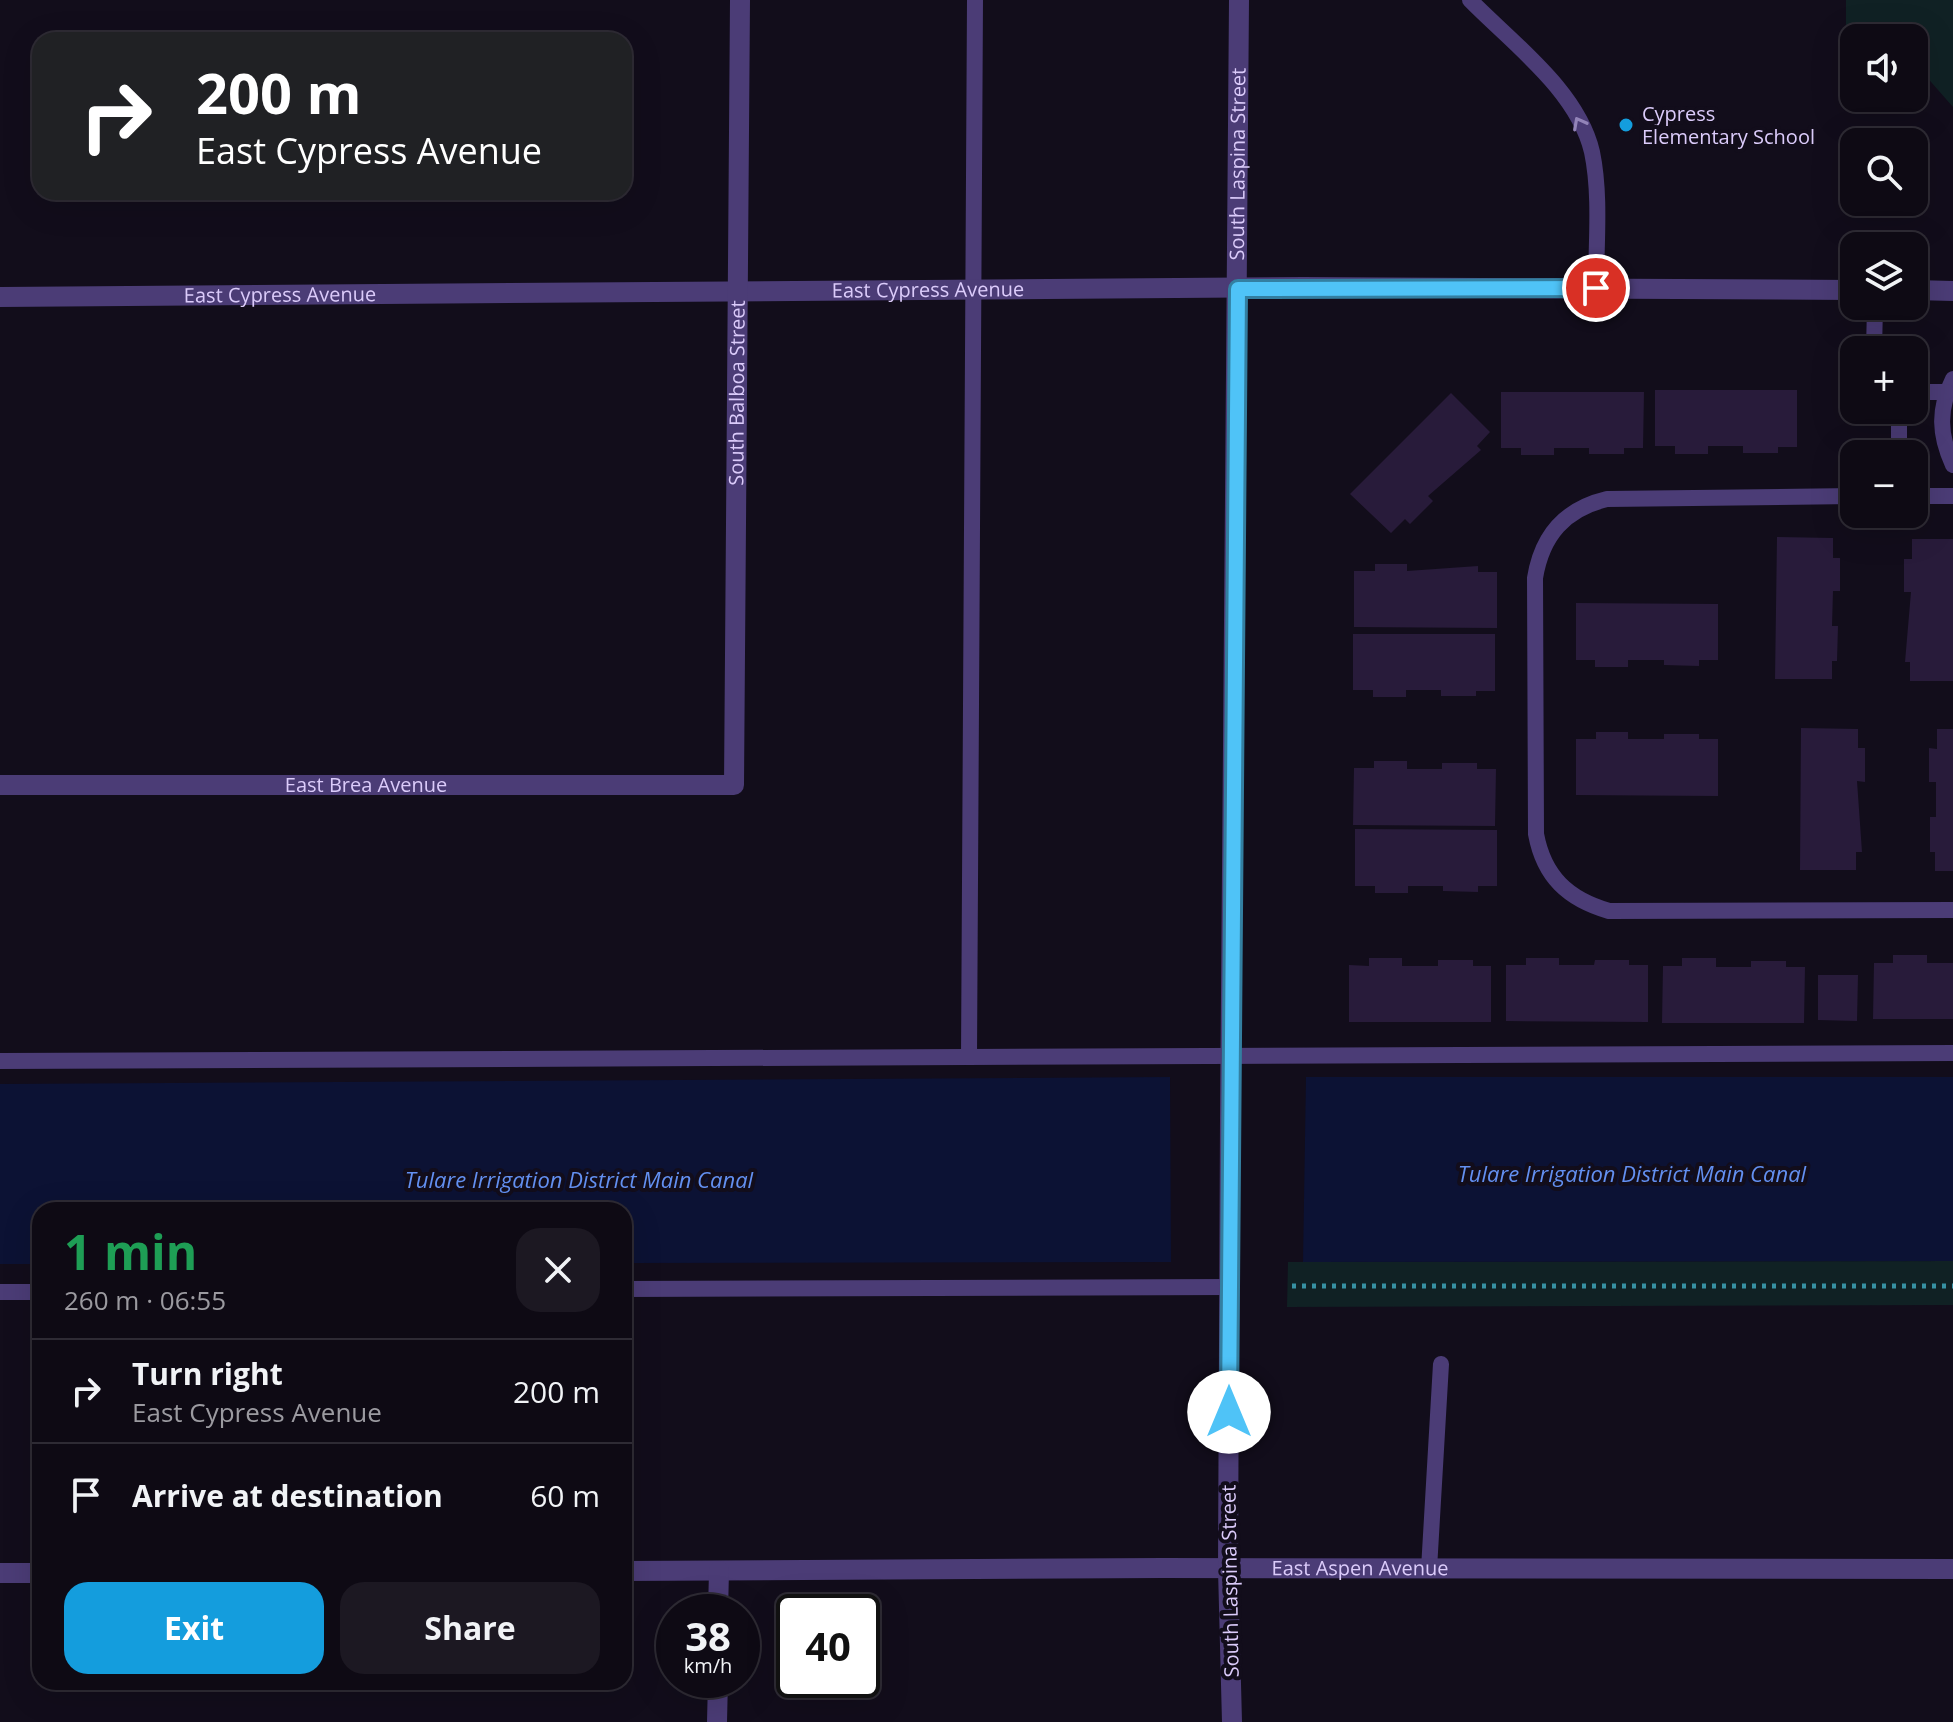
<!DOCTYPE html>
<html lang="en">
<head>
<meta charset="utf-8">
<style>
	:root { --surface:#0e0a14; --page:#1c1822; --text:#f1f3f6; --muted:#9b9aa0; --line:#2e2b34; --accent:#149ddd }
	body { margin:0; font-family:"Open Sans",sans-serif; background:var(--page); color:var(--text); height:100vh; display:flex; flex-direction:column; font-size:30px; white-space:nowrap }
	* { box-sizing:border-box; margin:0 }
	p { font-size:26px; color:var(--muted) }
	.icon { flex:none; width:44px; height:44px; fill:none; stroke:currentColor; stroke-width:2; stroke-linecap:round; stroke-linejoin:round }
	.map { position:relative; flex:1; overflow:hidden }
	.drawer { position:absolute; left:32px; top:1202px; width:600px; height:488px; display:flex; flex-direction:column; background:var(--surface); border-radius:24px; box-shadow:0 8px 32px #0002,0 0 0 2px var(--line) }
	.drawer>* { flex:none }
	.guide { position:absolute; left:32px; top:32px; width:600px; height:168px; border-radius:24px; box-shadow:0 8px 32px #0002,0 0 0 2px var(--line); background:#202124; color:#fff; overflow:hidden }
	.buttons { position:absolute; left:1840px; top:24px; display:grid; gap:16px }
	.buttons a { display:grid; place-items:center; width:88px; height:88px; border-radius:16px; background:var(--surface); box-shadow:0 8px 32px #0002,0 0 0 2px var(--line); font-size:40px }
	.speed { position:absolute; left:656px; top:1594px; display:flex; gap:16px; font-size:40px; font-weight:700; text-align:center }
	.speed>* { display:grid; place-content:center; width:104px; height:104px; border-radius:50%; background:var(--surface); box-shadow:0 8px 32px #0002,0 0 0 2px var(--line); line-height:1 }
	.speed small { font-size:20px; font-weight:400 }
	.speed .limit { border:4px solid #111; border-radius:12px; background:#fff; color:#111 }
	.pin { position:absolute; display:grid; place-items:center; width:68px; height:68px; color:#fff; margin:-34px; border:4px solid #fff; border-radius:50%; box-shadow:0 2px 8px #0007 }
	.me { position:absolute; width:88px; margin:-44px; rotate:0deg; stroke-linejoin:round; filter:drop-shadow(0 0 6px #0008) }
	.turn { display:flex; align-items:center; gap:28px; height:168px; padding:0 32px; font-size:36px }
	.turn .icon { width:104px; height:104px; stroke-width:2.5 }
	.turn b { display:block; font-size:56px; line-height:68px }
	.round { display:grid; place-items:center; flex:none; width:84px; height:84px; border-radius:24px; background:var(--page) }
	.head { display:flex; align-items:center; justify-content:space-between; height:136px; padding:0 32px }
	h1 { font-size:48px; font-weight:700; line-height:60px; color:#1e9e55 }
	.action { display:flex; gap:16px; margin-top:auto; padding:16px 32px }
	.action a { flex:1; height:92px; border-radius:24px; background:var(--accent); color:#fff; font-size:32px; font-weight:700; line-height:92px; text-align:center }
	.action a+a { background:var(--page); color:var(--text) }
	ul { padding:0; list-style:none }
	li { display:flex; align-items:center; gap:24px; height:104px; padding:0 32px; border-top:2px solid var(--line) }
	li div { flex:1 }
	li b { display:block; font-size:30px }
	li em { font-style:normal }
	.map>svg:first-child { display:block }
</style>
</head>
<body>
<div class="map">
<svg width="1953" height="1722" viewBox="0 0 1953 1722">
	<rect width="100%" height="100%" fill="#120d1b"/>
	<g fill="#102124">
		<polygon points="1846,0 1953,0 1953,107 1924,74 1914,74 1914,38 1854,38 1854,74 1846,74"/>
		<polygon points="1953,1261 1953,1305 1287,1307 1288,1262"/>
	</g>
	<g fill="#0c1234">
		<polygon points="1170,1077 1171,1262 624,1263 624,1210 40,1210 40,1264 0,1264 0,1084"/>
		<polygon points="1306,1077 1953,1077 1953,1261 1303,1262"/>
	</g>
	<g fill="#281b3a">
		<polygon points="1655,390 1797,390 1797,447 1778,447 1778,453 1743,453 1743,446 1708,446 1708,454 1675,454 1675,446 1655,446"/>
		<polygon points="1501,392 1644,392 1643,448 1624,448 1624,454 1589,454 1589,448 1554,448 1554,455 1521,455 1521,448 1501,448"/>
		<polygon points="1451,393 1490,432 1477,446 1481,450 1428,496 1433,501 1410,524 1405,519 1391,533 1350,494"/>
		<polygon points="1777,537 1833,538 1833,558 1840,558 1840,591 1833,591 1832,626 1838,626 1837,661 1832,661 1832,679 1775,679"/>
		<polygon points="1912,539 1953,539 1953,681 1910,681 1910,662 1905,662 1911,592 1904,592 1904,559 1912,559"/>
		<polygon points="1375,564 1407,564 1407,571 1478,566 1478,572 1497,572 1497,628 1354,627 1354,571 1375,571"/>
		<polygon points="1576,603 1718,604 1718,660 1699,660 1699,666 1664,665 1664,660 1628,660 1628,667 1595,667 1595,660 1576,660"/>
		<polygon points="1353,634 1495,634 1495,691 1476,691 1476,696 1441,696 1441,690 1406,690 1406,697 1373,697 1373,690 1353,690"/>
		<polygon points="1801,728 1858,729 1858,748 1865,748 1865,782 1857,781 1862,852 1856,852 1856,870 1800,870"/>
		<polygon points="1937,729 1953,729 1953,871 1935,871 1935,852 1930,852 1930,817 1936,817 1936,782 1929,782 1929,748 1937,749"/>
		<polygon points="1596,732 1628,732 1628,739 1664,739 1664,734 1699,734 1699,739 1718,739 1718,796 1576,795 1576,739 1596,739"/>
		<polygon points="1374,761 1407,761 1407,769 1442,769 1442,763 1477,763 1477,769 1496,769 1495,826 1353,825 1354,768 1374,768"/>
		<polygon points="1355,829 1497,830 1497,886 1478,886 1478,892 1443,891 1443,886 1408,886 1408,893 1375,893 1375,886 1355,886"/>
		<polygon points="1893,955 1927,955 1927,963 1953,963 1953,1019 1873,1019 1874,963 1893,963"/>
		<polygon points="1369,958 1402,958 1402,966 1438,966 1438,960 1473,960 1473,966 1491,966 1491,1022 1349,1022 1349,965 1369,966"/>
		<polygon points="1526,958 1559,958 1559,965 1594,965 1595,960 1629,960 1629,965 1648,965 1648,1022 1506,1021 1506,965 1526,965"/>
		<polygon points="1682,958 1716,958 1716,967 1751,967 1751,961 1786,961 1786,967 1805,967 1804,1023 1662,1023 1663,966 1682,966"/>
		<polygon points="1818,975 1858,975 1857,1021 1818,1020"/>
	</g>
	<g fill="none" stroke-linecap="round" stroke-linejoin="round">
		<polyline stroke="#3791a3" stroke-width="5" stroke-dasharray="4 6" stroke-linecap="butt" points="1292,1286 1953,1286"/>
		<g stroke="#4b3c76" stroke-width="16">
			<path d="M1470 0C1512 43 1578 91 1592 152 1601 195 1596 245 1596 288"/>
			<polyline points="1874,350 1875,306"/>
			<path d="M1953 379C1938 409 1939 435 1953 465"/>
			<polyline points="1914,392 1946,392"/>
			<polyline points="1893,454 1899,442 1899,410"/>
			<path d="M1854 496 1607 499C1565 509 1542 535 1535 578L1536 834C1544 877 1568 899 1609 911L1953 910"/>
			<polyline points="1914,496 1953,496"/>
			<polyline points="969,1057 975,0"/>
			<polyline points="0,1061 1953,1053"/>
			<polyline points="624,1289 1230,1287"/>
			<polyline points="0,1292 40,1292"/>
			<polyline points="1429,1569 1441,1364"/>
		</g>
		<g stroke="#4b3c76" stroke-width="20">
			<polyline points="1914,290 1953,291"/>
			<path id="s1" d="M0 297 1303 287 1854 290"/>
			<path id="s2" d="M0 785H734L740 0"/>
			<path id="s3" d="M624 1571 1163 1568 1953 1569"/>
			<polyline points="0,1573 40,1573"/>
			<polyline points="718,1612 719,1571"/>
			<polyline points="717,1722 718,1680"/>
		</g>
		<path stroke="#4b3c76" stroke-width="20" id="s4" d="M1232 1722 1228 1569 1230 1118 1239 0"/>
	</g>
	<defs><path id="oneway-chevron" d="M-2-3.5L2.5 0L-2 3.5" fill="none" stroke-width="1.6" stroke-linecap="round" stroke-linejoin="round" transform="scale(2)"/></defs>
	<use stroke="#9384b8" href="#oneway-chevron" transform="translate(1579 123) rotate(-118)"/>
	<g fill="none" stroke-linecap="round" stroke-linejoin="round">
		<g stroke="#337fa1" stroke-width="20">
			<polyline id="route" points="1229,1412 1238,289 1596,288"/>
		</g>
		<use href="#route" stroke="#4fc3f7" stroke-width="14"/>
	</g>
	<circle fill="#149ddd" stroke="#120d1b" stroke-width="3" cx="1626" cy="125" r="8"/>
	<g text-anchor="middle" stroke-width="8" stroke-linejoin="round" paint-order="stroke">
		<g font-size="20" fill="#dbcbfa" stroke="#120d1b" text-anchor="start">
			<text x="1642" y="121">Cypress<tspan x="1642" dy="23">Elementary School</tspan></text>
		</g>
		<g font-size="20" fill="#dbcbfa" stroke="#120d1b">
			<text dy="7" stroke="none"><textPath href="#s4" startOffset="1558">South Laspina Street</textPath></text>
			<text dy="7" stroke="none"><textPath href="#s1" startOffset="928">East Cypress Avenue</textPath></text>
			<text dy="7" stroke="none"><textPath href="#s1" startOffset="280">East Cypress Avenue</textPath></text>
			<text dy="7" stroke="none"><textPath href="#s2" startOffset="1126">South Balboa Street</textPath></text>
			<text dy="7" stroke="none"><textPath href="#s2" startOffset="366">East Brea Avenue</textPath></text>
			<text dy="7" stroke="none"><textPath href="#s3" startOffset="736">East Aspen Avenue</textPath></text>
			<text transform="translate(1230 1581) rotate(-91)" y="7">South Laspina Street</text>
		</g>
		<g font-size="22" font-style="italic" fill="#6390f1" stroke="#120d1b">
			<text x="1632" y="1182">Tulare Irrigation District Main Canal</text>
			<text x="579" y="1188">Tulare Irrigation District Main Canal</text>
		</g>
	</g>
</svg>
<div class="buttons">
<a><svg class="icon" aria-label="sound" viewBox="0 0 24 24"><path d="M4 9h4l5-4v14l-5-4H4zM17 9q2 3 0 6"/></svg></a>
<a><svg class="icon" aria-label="search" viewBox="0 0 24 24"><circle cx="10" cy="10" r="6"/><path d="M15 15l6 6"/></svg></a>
<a><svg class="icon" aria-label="layers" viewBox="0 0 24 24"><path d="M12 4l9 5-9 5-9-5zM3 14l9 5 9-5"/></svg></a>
<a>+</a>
<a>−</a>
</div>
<div class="speed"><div>38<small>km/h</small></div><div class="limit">40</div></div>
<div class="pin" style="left:1596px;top:288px;background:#d93025"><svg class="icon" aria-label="arrive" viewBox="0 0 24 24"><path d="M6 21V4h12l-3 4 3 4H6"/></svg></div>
<svg class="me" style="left:1229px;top:1412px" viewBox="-20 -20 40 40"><circle r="19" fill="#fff"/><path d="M0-13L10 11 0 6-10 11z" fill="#4fc3f7"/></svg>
<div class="guide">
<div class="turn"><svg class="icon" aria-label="right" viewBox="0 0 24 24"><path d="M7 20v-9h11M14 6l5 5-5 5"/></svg><div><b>200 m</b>East Cypress Avenue</div></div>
</div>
<section class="drawer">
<div class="head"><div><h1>1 min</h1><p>260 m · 06:55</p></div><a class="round"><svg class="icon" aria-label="close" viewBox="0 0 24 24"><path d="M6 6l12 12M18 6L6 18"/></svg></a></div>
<ul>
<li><svg class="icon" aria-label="right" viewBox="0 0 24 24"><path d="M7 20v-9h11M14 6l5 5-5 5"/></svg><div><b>Turn right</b><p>East Cypress Avenue</p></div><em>200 m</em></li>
<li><svg class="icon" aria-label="arrive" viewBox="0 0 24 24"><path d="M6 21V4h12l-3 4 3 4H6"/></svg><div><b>Arrive at destination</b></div><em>60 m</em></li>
</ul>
<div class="action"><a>Exit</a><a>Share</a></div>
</section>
</div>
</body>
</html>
